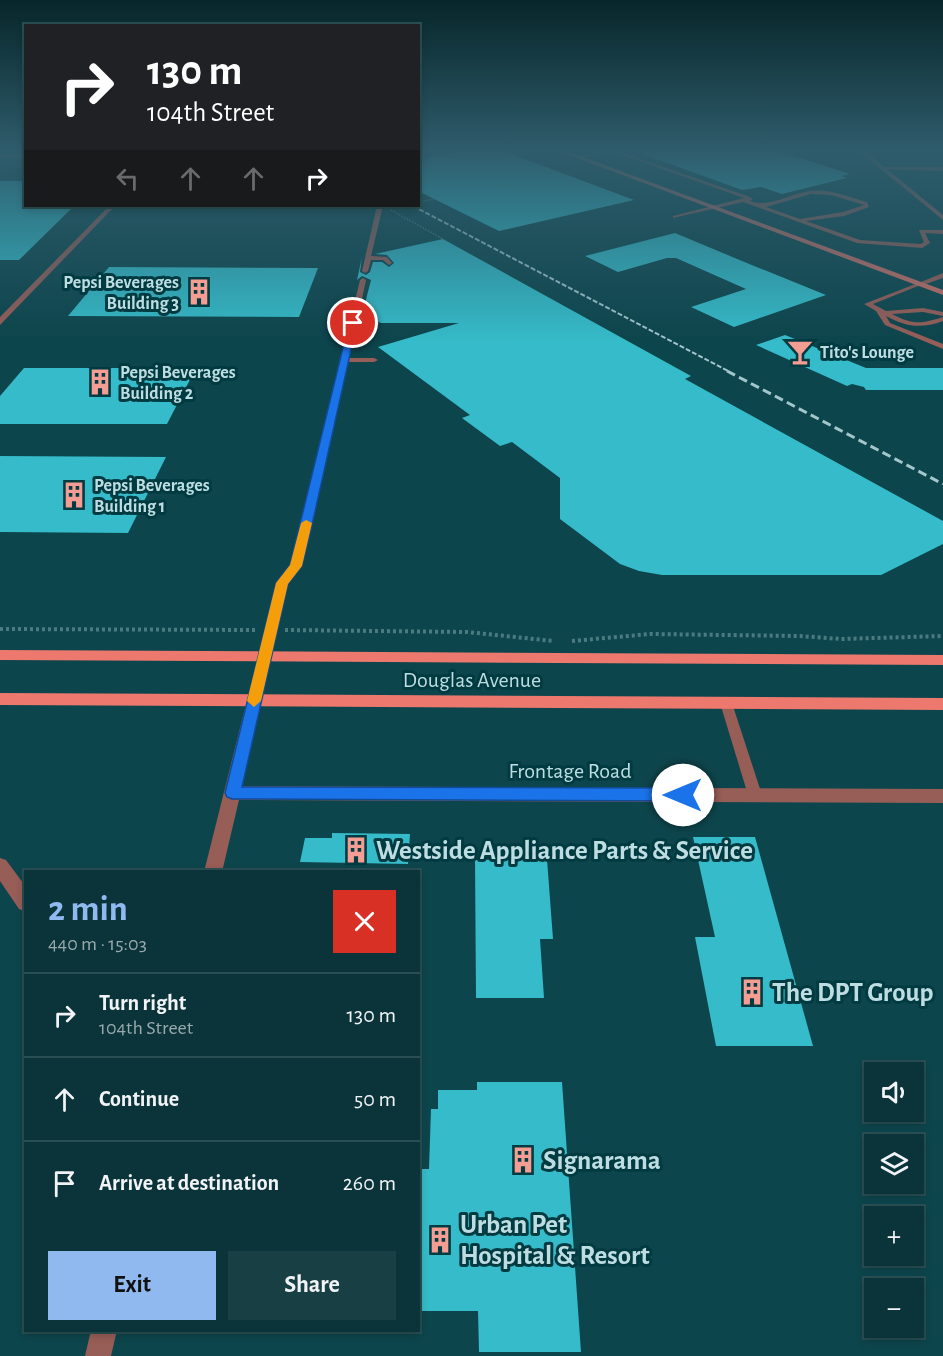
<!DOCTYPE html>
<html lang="en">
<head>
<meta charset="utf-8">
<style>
	:root { --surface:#0a3439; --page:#183f44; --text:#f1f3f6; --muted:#99aaae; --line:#2a4f53; --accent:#90b9f0 }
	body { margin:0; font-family:"Alegreya Sans",sans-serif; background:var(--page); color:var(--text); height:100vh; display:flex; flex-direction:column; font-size:22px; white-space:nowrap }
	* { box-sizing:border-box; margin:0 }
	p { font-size:20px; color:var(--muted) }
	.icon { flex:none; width:33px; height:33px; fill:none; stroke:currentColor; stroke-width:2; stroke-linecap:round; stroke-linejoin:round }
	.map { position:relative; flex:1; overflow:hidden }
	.drawer { position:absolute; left:24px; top:870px; width:396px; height:462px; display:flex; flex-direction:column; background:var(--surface); border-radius:0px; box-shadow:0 3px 9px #0003,0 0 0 2px var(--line) }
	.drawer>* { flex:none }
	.hud { position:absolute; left:24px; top:24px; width:396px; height:183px; border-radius:0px; box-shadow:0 3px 9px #0003,0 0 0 2px var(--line); background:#202124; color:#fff; overflow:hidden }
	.buttons { position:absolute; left:864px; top:1062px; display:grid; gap:12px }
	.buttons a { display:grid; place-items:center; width:60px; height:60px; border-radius:0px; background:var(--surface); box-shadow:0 3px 9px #0003,0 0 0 2px var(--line); font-size:30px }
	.pin { position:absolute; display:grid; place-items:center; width:51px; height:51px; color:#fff; margin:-26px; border:3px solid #fff; border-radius:50%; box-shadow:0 2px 6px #0007 }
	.me { position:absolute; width:66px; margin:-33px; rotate:270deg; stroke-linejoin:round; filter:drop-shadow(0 0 4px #0008) }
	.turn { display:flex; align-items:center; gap:21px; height:126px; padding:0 24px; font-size:27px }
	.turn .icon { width:78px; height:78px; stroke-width:2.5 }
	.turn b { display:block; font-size:42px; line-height:51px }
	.lanes { display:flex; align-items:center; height:57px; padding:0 24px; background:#0003; justify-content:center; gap:30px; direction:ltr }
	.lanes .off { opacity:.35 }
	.round { display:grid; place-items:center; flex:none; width:63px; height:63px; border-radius:0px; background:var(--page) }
	.overview { display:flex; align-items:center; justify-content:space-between; height:102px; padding:0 24px }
	h1 { font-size:36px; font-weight:700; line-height:45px; color:var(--accent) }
	.cta { display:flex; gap:12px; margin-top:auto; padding:12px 24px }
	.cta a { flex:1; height:69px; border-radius:0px; background:var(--accent); color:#111; font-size:24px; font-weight:700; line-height:69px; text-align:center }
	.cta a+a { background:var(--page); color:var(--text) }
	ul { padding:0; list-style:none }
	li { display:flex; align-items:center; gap:18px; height:84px; padding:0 24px; border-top:2px solid var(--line) }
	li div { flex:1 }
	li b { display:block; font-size:22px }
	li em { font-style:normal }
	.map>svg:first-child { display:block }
</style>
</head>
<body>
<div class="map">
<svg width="943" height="1356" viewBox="0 0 943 1356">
	<rect width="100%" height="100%" fill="#0d454c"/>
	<g fill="#35bbc9">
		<polygon points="458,152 506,152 634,200 499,231 418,191 418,159"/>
		<polygon points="646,152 781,152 850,174 841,176 847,178 782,194 761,187 742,190 645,155"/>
		<polygon points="0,181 26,181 26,206 74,206 19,260 0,260"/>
		<polygon points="675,233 742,261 826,295 734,327 691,307 746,289 676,258 667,258 618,272 585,256"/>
		<polygon points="443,239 691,376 685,379 943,521 943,544 881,575 662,575 639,571 620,564 560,519 560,478 512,442 500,446 462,418 470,415 378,347 459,323 381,323 374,320 371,323 360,323 371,280 362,276 357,280 362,257 360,272 366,275 370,272 373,262 382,262 389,267 394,263 387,255 375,254"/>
		<polygon points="109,267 318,268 299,317 68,316"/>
		<polygon points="785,335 866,368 943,368 943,390 866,390 864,387 852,384 847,386 756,345"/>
		<polygon points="24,368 196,368 167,424 0,424 0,396"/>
		<polygon points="0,456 166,457 128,533 0,532"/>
		<polygon points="332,833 410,834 408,864 300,862 305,838 332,838"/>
		<polygon points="693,837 755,837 813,1046 716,1046 695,937 715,937"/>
		<polygon points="547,859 553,939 540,939 544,998 476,998 475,860"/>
		<polygon points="477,1082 562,1082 581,1352 479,1352 478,1311 418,1311 418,1169 429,1169 431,1109 438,1109 438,1090 477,1090"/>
	</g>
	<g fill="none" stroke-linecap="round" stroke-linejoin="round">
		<g stroke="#4b7b81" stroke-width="1.5" stroke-dasharray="1.5 1.5" stroke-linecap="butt">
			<polyline points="418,202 434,199"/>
			<polyline points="391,208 401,206"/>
			<polyline points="391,210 443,239"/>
		</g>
		<g stroke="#4b7b81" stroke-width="4" stroke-dasharray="3 3" stroke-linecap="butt">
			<polyline points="0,629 256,630"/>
			<polyline points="285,630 467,632 553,641"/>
			<polyline points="572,641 650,634 800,636 841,639 943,636"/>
		</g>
		<g fill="#975d57" fill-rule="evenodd">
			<polygon points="601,152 611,152 579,158 577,157"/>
			<path d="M614 152H620L750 197 753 199 750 201C770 208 789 194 810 191 829 188 849 197 867 202L869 207 844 216 806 221 860 240 921 244 924 242 919 230H943V234L925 233 930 243 922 248 857 243 743 202 673 218V216L744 198ZM811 194 831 195 864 205 843 212 800 219 766 207Z"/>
			<polygon points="377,206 383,206 371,256 387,257 392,263 389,265 383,260 371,260 368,271 365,273 362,271"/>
			<polygon points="363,278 366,280 355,332 371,327 374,322 379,323 376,329 353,337 349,358 374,358 378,360 374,362 348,362 301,566 287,584 271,656 265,660 259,656 277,583 291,565 360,280"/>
			<path d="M918 283 923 284 873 304 886 311 923 308 943 312V316L923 312 892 314C913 325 921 324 943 317V321C921 329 906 327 886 316L890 323 943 344V349L885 325 876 311 864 304Z"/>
			<polygon points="726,698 730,700 732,703 762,795 760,799 755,801 750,799 748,795 720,703 722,700"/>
		</g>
		<g fill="#975d57" fill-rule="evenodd">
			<rect x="0" y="154" width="26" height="4"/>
			<polygon points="943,167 943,171 880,169 883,167"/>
			<polygon points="109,206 115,206 0,325 0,317"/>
			<polygon points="265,651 272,656 242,786 943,789 943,803 239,800 222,872 204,872 258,656"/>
			<polygon points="0,858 6,860 26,887 26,912 19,909 0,881"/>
			<polygon points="91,1330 117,1330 111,1356 85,1356"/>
		</g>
		<g fill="#975d57" fill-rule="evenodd">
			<polygon points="860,152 866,152 943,215 943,220"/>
			<polygon points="943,273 943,278 920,286 916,284"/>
		</g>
		<polygon fill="#c86d65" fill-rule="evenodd" points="561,152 569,152 943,290 943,295"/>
		<g fill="#ed786e" fill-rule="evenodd">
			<polygon points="0,650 943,655 943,665 0,660"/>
			<polygon points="0,693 943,698 943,710 0,705"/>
		</g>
		<polyline stroke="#a2c6cb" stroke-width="2" stroke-dasharray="5 2" stroke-linecap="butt" points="413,206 730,372"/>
		<polyline stroke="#a2c6cb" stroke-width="3" stroke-dasharray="9 4.5" stroke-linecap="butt" points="727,371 943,484"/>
	</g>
	<linearGradient id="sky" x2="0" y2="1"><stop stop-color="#07262a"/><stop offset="0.44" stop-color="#2f5c6c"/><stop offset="1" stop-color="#2f5c6c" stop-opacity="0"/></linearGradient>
	<rect width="943" height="342" fill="url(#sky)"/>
	<polygon fill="#1a73e8" stroke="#114b97" stroke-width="1.5" points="353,321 357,323 310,534 302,566 288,584 242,787 683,788 689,790 691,795 689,799 683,801 232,799 227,797 225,793 276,583 290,565 349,323"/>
	<polygon fill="#f59e0b" points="306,520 312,523 302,566 288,584 261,701 254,707 247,701 276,583 290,565 301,523"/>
	<defs>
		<g id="building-bare" transform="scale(2.07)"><path d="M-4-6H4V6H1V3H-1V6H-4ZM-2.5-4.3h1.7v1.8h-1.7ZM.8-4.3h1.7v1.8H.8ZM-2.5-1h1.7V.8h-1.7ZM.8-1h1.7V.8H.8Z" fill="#f59c93" stroke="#003b41" stroke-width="2.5" paint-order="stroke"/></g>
		<g id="bar-bare" transform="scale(2.07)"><path d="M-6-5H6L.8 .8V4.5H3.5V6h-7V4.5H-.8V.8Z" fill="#f59c93" stroke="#003b41" stroke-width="2.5" paint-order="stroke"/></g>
	</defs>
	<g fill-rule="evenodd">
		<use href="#building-bare" x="199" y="292"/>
		<use href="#bar-bare" x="800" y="352"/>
		<use href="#building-bare" x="100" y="382"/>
		<use href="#building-bare" x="74" y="495"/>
		<use href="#building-bare" x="356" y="850"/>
		<use href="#building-bare" x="752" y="992"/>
		<use href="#building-bare" x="523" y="1160"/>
		<use href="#building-bare" x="440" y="1240"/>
	</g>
	<g text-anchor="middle" stroke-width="6" stroke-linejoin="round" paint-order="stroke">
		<g font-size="18" font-weight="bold" fill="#bddde2" stroke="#003b41" text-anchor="start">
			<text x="179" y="288" text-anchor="end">Pepsi Beverages<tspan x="179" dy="21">Building 3</tspan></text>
			<text x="820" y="358">Tito's Lounge</text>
			<text x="120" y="378">Pepsi Beverages<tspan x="120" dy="21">Building 2</tspan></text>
			<text x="94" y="491">Pepsi Beverages<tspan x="94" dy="21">Building 1</tspan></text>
		</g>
		<g font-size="22" fill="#bddde2" stroke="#003b41">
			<text x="472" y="687">Douglas Avenue</text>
			<text x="570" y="778">Frontage Road</text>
		</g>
		<g font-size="27" font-weight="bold" fill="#bddde2" stroke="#003b41" text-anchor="start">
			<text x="376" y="859">Westside Appliance Parts &amp; Service</text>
			<text x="772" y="1001">The DPT Group</text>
			<text x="543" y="1169">Signarama</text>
			<text x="460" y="1233">Urban Pet<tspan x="460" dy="31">Hospital &amp; Resort</tspan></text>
		</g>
	</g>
</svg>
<div class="buttons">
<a><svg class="icon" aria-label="sound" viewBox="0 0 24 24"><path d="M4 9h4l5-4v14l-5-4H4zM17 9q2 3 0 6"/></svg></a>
<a><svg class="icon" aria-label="layers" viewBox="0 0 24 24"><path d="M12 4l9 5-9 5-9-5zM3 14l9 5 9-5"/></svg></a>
<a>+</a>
<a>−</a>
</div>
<div class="pin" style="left:353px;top:323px;background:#d93025"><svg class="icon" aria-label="arrive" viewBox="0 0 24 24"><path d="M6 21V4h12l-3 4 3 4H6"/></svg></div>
<svg class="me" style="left:683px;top:795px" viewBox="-20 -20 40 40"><circle r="19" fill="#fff"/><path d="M0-13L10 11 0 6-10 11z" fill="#1a73e8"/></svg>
<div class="hud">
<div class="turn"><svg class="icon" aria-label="right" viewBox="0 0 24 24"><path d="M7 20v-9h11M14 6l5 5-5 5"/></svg><div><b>130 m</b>104th Street</div></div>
<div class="lanes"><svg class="icon off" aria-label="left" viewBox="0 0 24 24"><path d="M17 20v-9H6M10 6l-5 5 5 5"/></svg><svg class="icon off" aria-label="ahead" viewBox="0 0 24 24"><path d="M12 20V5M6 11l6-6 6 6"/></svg><svg class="icon off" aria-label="ahead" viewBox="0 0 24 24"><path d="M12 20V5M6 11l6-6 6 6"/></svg><svg class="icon" aria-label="right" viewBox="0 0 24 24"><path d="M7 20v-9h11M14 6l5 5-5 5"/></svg></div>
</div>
<section class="drawer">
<div class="overview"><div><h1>2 min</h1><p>440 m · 15:03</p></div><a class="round" style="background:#d93025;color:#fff"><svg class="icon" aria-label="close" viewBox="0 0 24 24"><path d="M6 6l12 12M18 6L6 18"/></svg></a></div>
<ul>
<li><svg class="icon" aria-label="right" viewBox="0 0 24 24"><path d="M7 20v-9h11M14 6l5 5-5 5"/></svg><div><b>Turn right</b><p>104th Street</p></div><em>130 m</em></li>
<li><svg class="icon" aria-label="ahead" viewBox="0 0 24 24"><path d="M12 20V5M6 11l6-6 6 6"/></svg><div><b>Continue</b></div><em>50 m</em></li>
<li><svg class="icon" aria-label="arrive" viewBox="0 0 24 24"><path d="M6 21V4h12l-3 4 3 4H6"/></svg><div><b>Arrive at destination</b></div><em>260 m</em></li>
</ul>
<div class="cta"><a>Exit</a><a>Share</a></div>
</section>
</div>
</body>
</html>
